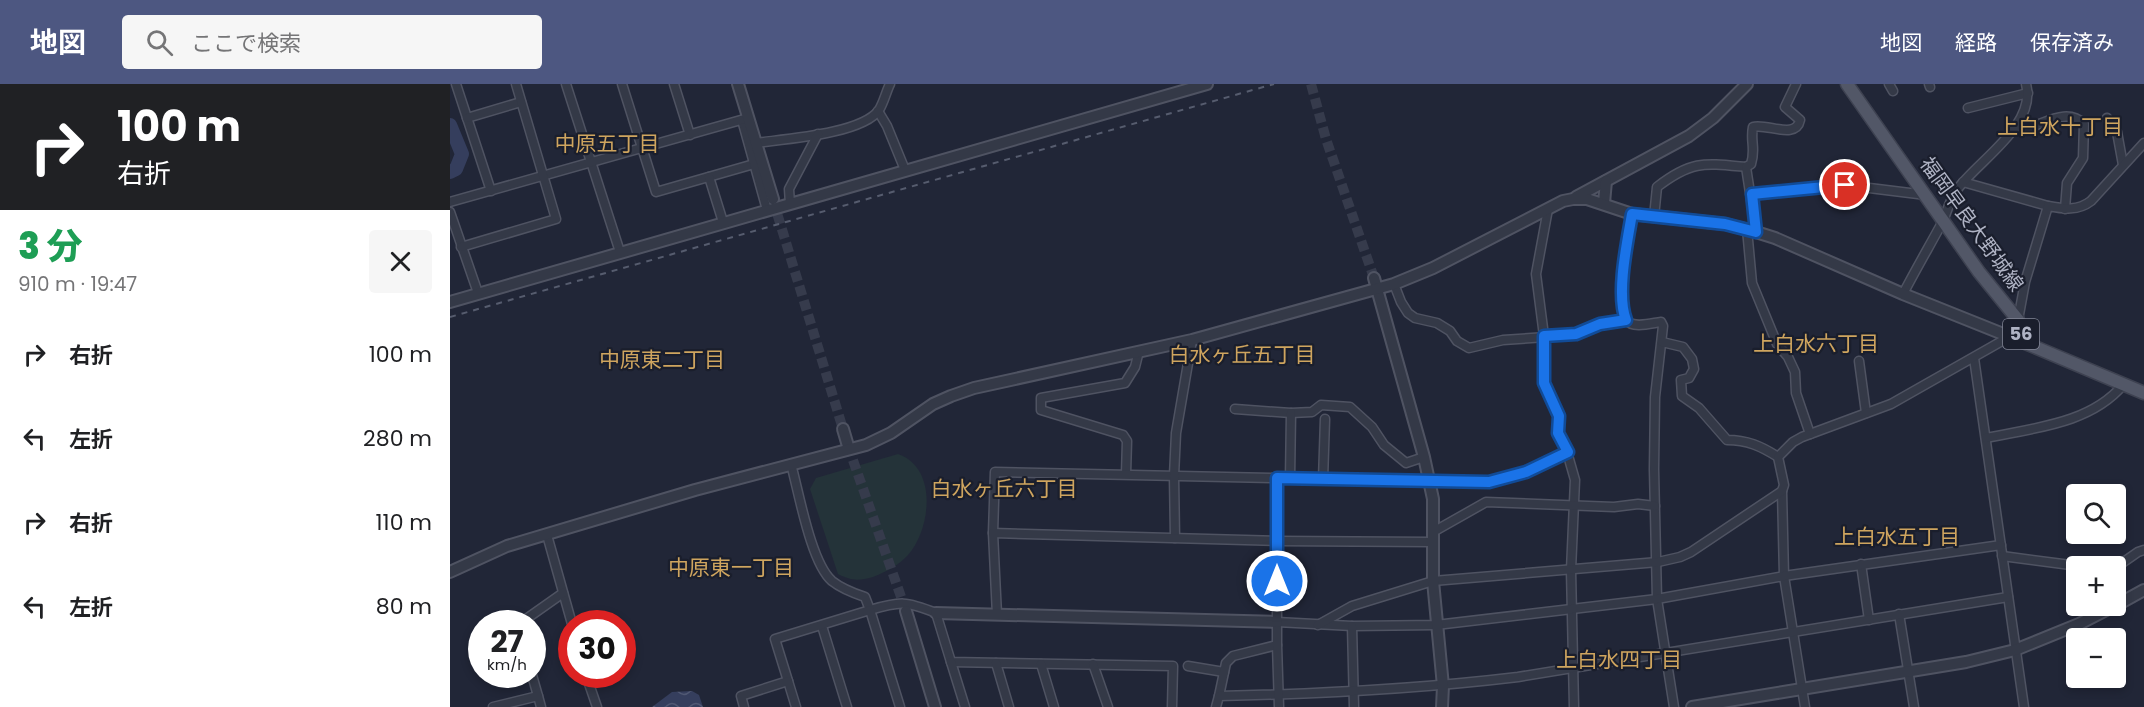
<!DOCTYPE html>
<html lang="ja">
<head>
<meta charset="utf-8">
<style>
	:root { --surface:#fff; --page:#f6f6f6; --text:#202124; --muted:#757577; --accent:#4d5781 }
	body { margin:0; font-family:Poppins,"Noto Sans JP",sans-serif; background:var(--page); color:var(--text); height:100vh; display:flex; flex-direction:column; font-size:22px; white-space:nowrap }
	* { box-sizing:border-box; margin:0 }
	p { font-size:20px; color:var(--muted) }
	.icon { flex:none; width:33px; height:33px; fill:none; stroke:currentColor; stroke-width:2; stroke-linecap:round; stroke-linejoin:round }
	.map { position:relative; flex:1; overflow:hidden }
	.panel { display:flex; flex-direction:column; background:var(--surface); width:450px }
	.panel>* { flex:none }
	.hud { background:#202124; color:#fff; overflow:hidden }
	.tools { position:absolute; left:1616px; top:400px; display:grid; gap:12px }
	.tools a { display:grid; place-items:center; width:60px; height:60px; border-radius:6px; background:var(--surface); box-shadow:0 3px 9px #0003; font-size:30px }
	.speed { position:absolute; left:18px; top:526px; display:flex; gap:12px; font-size:30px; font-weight:700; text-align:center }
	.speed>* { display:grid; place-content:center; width:78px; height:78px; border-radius:50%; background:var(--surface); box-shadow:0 3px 9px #0003; line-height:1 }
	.speed small { font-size:15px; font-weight:400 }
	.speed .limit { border:9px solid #d22; background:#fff; color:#111 }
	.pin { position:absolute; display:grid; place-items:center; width:51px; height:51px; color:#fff; margin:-26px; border:3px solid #fff; border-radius:50%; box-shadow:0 2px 6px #0007 }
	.me { position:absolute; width:66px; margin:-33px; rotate:0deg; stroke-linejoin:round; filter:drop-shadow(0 0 4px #0008) }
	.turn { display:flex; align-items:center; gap:21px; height:126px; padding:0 18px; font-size:27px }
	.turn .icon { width:78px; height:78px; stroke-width:2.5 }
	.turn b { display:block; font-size:42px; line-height:51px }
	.round { display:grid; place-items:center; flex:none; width:63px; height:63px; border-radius:6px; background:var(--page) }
	.summary { display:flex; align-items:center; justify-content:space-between; height:102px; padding:0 18px }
	h1 { font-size:36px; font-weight:800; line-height:45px; color:#1e9e55 }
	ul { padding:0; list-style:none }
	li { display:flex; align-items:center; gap:18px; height:84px; padding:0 18px }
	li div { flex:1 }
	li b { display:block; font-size:22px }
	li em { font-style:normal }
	header { display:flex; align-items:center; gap:36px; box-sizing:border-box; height:84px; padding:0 30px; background:var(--accent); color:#fff }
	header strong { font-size:28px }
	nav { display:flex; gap:33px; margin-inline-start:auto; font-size:21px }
	.search { width:420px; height:54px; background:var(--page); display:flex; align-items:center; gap:15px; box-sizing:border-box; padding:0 21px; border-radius:6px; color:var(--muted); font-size:22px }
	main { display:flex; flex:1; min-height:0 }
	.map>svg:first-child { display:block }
</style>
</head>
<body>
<header>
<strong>地図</strong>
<div class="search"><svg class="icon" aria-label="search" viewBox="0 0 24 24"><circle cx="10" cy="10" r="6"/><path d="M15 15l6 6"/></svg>ここで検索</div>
<nav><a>地図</a><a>経路</a><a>保存済み</a></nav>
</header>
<main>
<section class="panel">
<div class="hud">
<div class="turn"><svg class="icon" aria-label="right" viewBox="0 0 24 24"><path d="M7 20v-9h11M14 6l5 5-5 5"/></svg><div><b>100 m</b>右折</div></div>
</div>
<div class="summary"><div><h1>3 分</h1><p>910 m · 19:47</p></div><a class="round"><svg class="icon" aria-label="close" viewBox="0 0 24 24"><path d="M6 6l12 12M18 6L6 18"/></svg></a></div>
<ul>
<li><svg class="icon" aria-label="right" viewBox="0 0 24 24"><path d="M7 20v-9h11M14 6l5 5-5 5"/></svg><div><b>右折</b></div><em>100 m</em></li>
<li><svg class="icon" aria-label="left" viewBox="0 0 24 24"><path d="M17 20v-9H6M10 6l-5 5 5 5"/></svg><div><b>左折</b></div><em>280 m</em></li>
<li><svg class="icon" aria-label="right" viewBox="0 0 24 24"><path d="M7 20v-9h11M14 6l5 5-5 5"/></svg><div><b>右折</b></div><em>110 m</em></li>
<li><svg class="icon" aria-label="left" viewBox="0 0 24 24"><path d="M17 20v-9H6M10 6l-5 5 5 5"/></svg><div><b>左折</b></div><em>80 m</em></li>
</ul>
</section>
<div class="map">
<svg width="1694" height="623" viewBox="0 0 1694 623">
	<defs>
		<pattern id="water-waves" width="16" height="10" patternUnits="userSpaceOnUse" patternTransform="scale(1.5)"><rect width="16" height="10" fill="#353e5d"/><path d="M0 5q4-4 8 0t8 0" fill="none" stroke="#505873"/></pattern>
	</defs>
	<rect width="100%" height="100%" fill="#212637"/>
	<path fill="#243339" d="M448 370C488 384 481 445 458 471 449 481 436 488 423 493 408 497 402 497 388 490L360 405 366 394Z"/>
	<polygon fill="url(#water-waves)" points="242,607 249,611 253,623 202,623 222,608"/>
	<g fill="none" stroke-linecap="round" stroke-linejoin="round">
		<polyline stroke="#353e5d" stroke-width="14" points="0,41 12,70 6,85 0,88"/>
		<g stroke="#363b4c" stroke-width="10" stroke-dasharray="10 5" stroke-linecap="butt">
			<polyline points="861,0 876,55 924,194"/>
			<polyline points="323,116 393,345"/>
			<polyline points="398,362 456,527"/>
		</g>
		<g stroke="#4f5362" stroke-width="11">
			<g id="minor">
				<polyline points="6,0 41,107"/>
				<polyline points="116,0 170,168"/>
				<polyline points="172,0 206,108 304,80"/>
				<polyline points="224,0 240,51"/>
				<polyline points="1439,0 1443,7"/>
				<polyline points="1479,0 1480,3"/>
				<polyline points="1518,24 1578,9"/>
				<polyline points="428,27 437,42 455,86"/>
				<polyline points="17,34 71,18"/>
				<polyline points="1657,34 1667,48 1673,81"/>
				<polyline points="292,36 317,126"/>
				<path d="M1564 46C1587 47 1614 20 1634 40L1633 74 1617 99 1615 125"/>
				<path d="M306 59C335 55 412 50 429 26 434 18 436 8 440 0"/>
				<polyline points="259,93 273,138"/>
				<polyline points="1513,98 1598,122"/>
				<polyline points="1302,110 1395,101 1476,111"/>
				<polyline points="0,118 298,34"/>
				<polyline points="340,120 339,105 368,50"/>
				<polyline points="1098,125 1086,190 1094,252 1094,299 1109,332 1108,349 1117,368 1125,396 1121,486 1124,623"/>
				<polyline points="0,128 28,209"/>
				<path d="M1182 130C1179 149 1165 222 1176 236 1183 245 1202 239 1211 238L1213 242 1205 313 1204 385 1207 515 1224 623"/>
				<path d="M1204 133 1207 103C1242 76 1255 79 1296 83"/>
				<polyline points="1297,145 1302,199 1327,260 1338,273 1345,288 1346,309 1360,350"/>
				<path d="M1306 148 1296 83 1301 80C1306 65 1300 57 1303 43 1317 39 1346 56 1350 36L1335 23 1346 0"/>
				<polyline points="11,163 106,135 66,0"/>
				<polyline points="944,200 951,218 958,229 965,234 987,239 1000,247 1007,257 1019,264 1053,256 1126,251 1150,240 1176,236"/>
				<path d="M1453 210C1466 185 1480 161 1493 137 1497 127 1500 116 1506 107 1527 77 1587 42 1576 0"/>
				<path d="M1212 258 1233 263 1242 275 1244 285 1239 294 1231 296 1232 312 1249 324 1277 356C1297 356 1311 362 1328 373"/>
				<polyline points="1524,274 1574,623"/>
				<polyline points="1409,277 1416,329"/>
				<polyline points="785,325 841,329 862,328 871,321 900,323 922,343 934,361 956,379 974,373"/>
				<path d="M1536 354C1583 344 1640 340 1673 301"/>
				<path d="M341 380C349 409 361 479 382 497 392 505 403 509 415 513L420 526C451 517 456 517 486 529L501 578 723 582 722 623"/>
				<polyline points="676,390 677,357 673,351 591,326 591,314 675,299 685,283 689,267"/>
				<polyline points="840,395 841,329"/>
				<polyline points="873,396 875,335"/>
				<polyline points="1332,407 1334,492 1355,623"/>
				<polyline points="983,448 1036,418 1164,423 1188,420 1205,422"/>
				<polyline points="543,449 545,388 827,394"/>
				<polyline points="97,451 122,540"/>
				<polyline points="725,454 724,392 726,349 742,256"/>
				<polyline points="1552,472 1636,483"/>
				<polyline points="1411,480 1419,536"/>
				<polyline points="1665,484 1688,468 1694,466"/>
				<polyline points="1449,530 1464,623"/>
				<polyline points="547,531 543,449 827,457 983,458"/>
				<polyline points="827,538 902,542 986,541 1207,515 1334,492 1551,461"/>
				<polyline points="69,540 113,509"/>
				<path d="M868 541 902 522 983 497 1208 478 1230 473 1241 468 1332 407 1334 401 1328 373 1343 358 1352 353 1441 320 1559 253 1568 236 1575 198 1598 122C1614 125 1628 127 1641 117L1694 59"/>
				<polyline points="372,542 397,623"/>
				<polyline points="902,542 904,623"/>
				<polyline points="501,578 515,623"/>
				<polyline points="546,579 559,623"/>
				<polyline points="591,580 604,623"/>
				<polyline points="643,580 658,623"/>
				<polyline points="738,582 774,588"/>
				<polyline points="82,591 88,612"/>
				<polyline points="136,591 147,623"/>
				<polyline points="338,597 325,555 420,526 450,623"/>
				<polyline points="769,612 776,579 783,572 827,561"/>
				<polyline points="43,623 88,612 91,623"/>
				<polyline points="294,623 291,612 338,597 346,623"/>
				<path d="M766 623 769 612C869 610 968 605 1068 593L1558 513"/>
				<polyline points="829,623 827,561 827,394 1039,398 1076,388 1117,368"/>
			</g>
		</g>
		<g stroke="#4f5362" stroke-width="14">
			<g id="tertiary">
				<polyline points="288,0 323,115"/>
				<polyline points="1126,113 1239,52 1263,34 1297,0"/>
				<polyline points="1154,119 1156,97"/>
				<polyline points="924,194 974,373 983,415 983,497 993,602 992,623"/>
				<polyline points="0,218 757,0"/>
				<polyline points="393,345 398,362"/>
				<polyline points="0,488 57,462 245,406 416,361 441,349 483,320 501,312 524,304 742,256 944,200 983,184 1113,117 1123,115 1137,115 1182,130 1275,140 1306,148 1325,154 1453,210 1573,258"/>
				<polyline points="1665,522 1694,506"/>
				<polyline points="456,527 485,623"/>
				<polyline points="486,529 827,538"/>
				<polyline points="1242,623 1516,578 1565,566 1629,540 1664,522"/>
			</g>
		</g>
		<g stroke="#3e4251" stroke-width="15">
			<polyline id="primary" points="1397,0 1529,188 1568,236 1573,258 1694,309"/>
		</g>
		<use href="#minor" stroke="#343947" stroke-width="8"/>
		<use href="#tertiary" stroke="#343947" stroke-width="10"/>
		<use href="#primary" stroke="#525767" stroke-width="12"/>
		<polyline stroke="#565c6e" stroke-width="2" stroke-dasharray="6 6" stroke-linecap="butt" points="0,233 824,0"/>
	</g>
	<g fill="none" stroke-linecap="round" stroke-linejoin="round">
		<g stroke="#114b97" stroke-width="15">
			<path id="route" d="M827 497V394L1039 398 1076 388 1118 368 1108 349 1109 332 1094 299V252L1126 250 1150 240 1176 236C1166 210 1177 159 1182 130L1275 140 1306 148 1302 110 1395 101"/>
		</g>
		<use href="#route" stroke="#1a73e8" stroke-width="10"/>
	</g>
	<g text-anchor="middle" stroke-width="4.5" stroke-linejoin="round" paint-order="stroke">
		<rect fill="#1a1e2c" stroke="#828696" stroke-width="1.5" x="1553" y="235" width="36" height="30" rx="4.5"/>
		<g font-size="18" font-weight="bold" fill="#afb3c4">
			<text x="1571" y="256">56</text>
		</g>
		<g font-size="20" fill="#afb3c4" stroke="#1a1e2c">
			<text transform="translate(1522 140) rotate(54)" y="7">福岡早良大野城線</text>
		</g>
		<g font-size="21" fill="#cfa55f" stroke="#1a1e2c">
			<text x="1610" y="50">上白水十丁目</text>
			<text x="157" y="67">中原五丁目</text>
			<text x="1366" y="267">上白水六丁目</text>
			<text x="792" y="278">白水ヶ丘五丁目</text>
			<text x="212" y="283">中原東二丁目</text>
			<text x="554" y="412">白水ヶ丘六丁目</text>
			<text x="1447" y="460">上白水五丁目</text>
			<text x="281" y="491">中原東一丁目</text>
			<text x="1169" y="583">上白水四丁目</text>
		</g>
	</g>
</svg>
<div class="tools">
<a><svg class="icon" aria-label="search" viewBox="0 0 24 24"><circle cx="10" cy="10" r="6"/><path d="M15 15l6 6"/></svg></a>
<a>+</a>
<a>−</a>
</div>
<div class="speed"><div>27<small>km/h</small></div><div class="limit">30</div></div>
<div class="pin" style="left:1395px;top:101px;background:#d93025"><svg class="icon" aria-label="arrive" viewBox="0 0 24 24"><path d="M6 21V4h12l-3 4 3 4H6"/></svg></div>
<svg class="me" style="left:827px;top:497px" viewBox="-20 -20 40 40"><circle r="17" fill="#1a73e8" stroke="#fff" stroke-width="3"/><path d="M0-11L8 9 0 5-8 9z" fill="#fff"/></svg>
</div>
</main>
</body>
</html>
